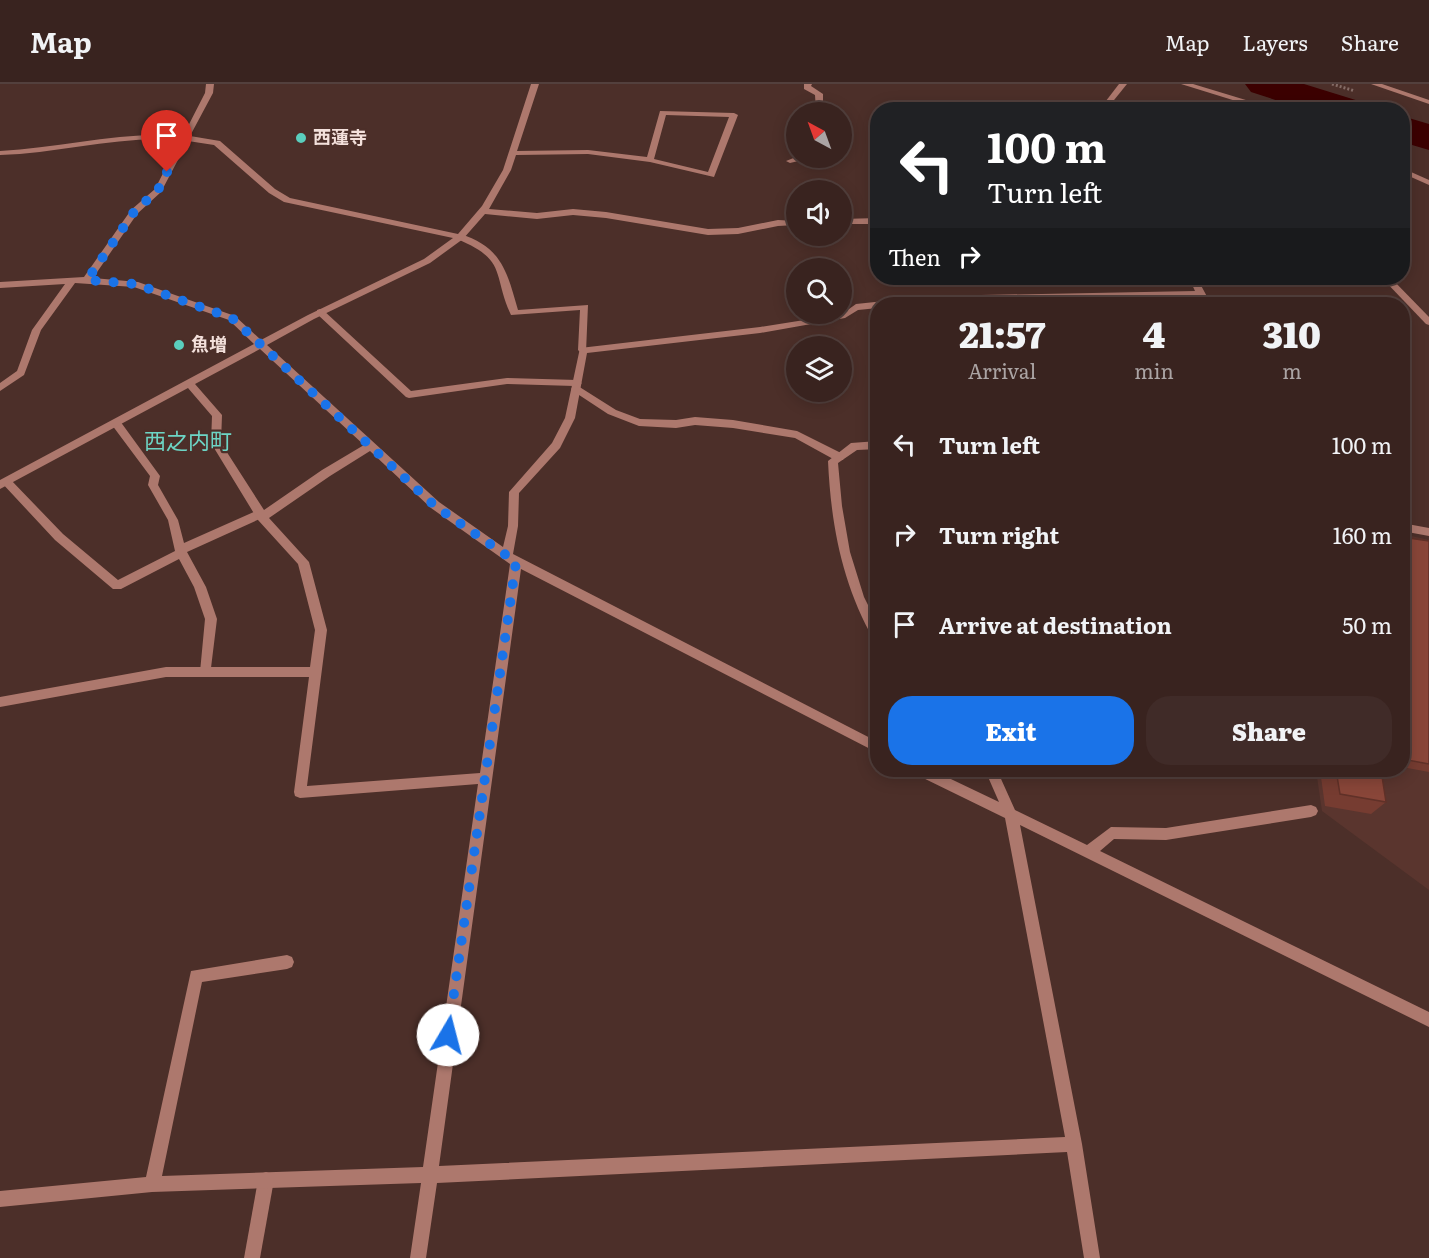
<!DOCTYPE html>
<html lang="en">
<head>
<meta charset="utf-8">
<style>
	:root { --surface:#39231f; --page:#402b28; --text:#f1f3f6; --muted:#aba4a4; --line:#53403d; --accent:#1a73e8 }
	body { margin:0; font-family:Literata,"Noto Sans JP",serif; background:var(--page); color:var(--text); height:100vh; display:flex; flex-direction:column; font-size:22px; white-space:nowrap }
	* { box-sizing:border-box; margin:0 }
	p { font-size:20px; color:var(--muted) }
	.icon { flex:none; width:33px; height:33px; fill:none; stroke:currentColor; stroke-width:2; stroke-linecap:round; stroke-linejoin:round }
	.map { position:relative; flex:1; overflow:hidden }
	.panel { position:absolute; left:870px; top:213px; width:540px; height:480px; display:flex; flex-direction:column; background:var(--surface); border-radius:24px; box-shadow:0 3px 15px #0003,0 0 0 2px var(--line) }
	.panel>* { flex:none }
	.banner { position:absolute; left:870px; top:18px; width:540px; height:183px; border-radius:24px; box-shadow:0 3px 15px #0003,0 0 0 2px var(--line); background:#202124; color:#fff; overflow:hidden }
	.needle { width:39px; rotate:319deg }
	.fabs { position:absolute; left:786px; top:18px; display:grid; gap:12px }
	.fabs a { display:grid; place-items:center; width:66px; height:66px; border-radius:50%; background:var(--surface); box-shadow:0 3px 15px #0003,0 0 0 2px var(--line); font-size:30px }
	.pin { position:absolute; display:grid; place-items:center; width:51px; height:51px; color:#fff; margin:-62px -26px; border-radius:50% 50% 50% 0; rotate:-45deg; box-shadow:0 0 6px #0007 }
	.pin .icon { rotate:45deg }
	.me { position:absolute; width:66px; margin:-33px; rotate:8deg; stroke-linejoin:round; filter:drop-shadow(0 0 4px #0008) }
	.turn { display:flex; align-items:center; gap:21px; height:126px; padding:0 18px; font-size:27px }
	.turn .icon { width:78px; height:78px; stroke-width:2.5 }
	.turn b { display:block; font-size:42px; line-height:51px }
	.then { display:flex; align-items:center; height:57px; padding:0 18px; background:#0003; gap:12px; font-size:22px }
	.eta { display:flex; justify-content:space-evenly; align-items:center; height:102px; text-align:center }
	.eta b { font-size:36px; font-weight:800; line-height:42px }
	.primary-button { display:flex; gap:12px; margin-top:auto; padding:12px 18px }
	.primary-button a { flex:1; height:69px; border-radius:24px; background:var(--accent); color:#fff; font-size:24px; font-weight:800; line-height:69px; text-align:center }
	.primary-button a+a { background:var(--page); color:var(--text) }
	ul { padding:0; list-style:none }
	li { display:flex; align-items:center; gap:18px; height:90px; padding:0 18px }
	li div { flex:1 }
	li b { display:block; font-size:22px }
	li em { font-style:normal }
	header { display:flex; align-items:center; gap:36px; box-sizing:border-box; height:84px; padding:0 30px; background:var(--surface); border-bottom:2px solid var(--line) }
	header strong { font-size:28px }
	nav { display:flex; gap:33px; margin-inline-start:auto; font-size:21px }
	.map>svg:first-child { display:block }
</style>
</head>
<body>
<header>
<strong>Map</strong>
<nav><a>Map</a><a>Layers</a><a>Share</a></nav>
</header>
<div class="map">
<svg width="1429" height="1174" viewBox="0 0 1429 1174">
	<rect width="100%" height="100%" fill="#4c2f29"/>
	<polygon fill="#5a352e" points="1403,450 1429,456 1429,806 1322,727 1316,686 1402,686"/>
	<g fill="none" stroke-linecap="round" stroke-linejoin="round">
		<g fill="#3c0000" fill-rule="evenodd">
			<polygon points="1245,0 1304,0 1362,18 1367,26 1306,26 1251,8"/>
			<polygon points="1402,32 1429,40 1429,66 1402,58"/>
		</g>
		<g stroke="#856c66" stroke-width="3" stroke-dasharray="2 2" stroke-linecap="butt">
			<polyline points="1332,0 1355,7"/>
			<polyline points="1275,21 1289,26"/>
		</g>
		<g fill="#ad786d" fill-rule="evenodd">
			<path d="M460 150C502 163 507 188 518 226L588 221 586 268H580L578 266 580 226 511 231C492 190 508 176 457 155V151Z"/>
			<polygon points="320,225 323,226 411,307 507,294 577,296 582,299 578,302 616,326 640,335 676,336 695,333 733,336 797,347 843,370 844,373 843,376 835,376 795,354 733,344 695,341 676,344 639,342 608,330 573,307 571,305 574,302 507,300 409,314 406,313 317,230 317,226"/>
			<polygon points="116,335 120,337 160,392 158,401 178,436 184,459 256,427 260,426 265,430 264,433 187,468 206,503 217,535 210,592 202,592 200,588 205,535 194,503 179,475 121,505 113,505 55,456 1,398 6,394 10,395 63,450 118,496 175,467 168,436 148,401 150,392 112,341 111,339"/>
			<polygon points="266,1088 272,1090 274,1096 260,1174 244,1174 258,1096 260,1090"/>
		</g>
		<g fill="#ad786d" fill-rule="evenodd">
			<path d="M206 0H214L213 9 190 52 220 57 275 105 290 114 458 150 482 122 503 86 531 0H539L517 67 588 66 647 73 660 27 734 29 738 31 714 93 650 78 588 70 516 71 511 86 489 125 537 129 573 125 606 128 708 145 738 144 778 136 796 137V141L778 142 738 150 708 151 606 134 573 131 537 135 485 130 463 155 430 179 314 235 267 261 439 418 503 463 508 442 509 408 552 359 565 334 580 264 760 243 842 230 856 220 932 212 1195 207 1189 194H1197L1211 220H1202L1198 213 878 220V224L858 226 845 234 760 249 587 269 575 334 560 364 519 409 518 442 513 470 878 658V669L521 485 439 1082 1065 1053 1005 734 915 690 914 686H932L999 718 985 686H997L1015 726 1087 761 1111 743 1166 744 1311 721 1316 723 1318 727 1316 731 1311 733 1166 756 1114 755 1100 767 1429 928V943L1020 741 1082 1060 1100 1174H1084L1067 1068 437 1099 426 1174H410L421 1099 152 1108 0 1123V1107L146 1093 191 887 287 871 292 873 294 878 292 883 287 885 202 898 162 1092 423 1083 478 700 300 714 295 712 294 708 309 593H166L0 623V613L166 583H310L315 546 298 480 258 436 211 359 212 332 188 304 0 405V396L254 260 229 236 134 203 75 199 41 246 24 291 0 307V299L17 287 32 246 65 200 0 204V198L84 193 131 126 155 105 180 56C121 51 60 69 0 71V67C61 64 122 47 183 52L205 9ZM666 31 729 33 708 88 654 75ZM188 57 214 61 269 109 284 118 453 154 424 175 308 231 261 256 235 232 138 198 93 194 137 130 161 108ZM260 265 364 361 322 386 264 426 221 359 222 331 195 300ZM370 367 431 424 510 480 480 689 307 702 327 546 309 478 269 434 330 392Z"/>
			<polygon points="804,0 812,0 811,2 823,10 823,28 816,28 815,11 804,5"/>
			<polygon points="1119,0 1127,0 1106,26 1099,26"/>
			<polygon points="1181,0 1193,0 1259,20 1252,22"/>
			<polygon points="1371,0 1382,0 1429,16 1429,20"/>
			<polygon points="796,73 811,74 790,79 786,77"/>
			<polygon points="1402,84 1429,96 1429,101 1402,89"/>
			<polygon points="878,134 878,140 842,140 842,135"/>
			<polygon points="1382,194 1391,194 1429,233 1429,241 1426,240"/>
			<path d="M878 357V365L857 366 838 379 842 422 850 468 864 513 878 541V558L874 556C842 500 831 441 828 377L851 359Z"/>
			<polygon points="1402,439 1429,444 1429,452 1402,447"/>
		</g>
	</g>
	<g fill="#763c31">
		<polygon points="1402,453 1429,457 1429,688 1402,683"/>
		<polygon points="1320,686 1381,686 1386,718 1371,730 1325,722"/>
	</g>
	<g fill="#894639" stroke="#603128" stroke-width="1.5">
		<polygon points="1402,453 1429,457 1429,680 1402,675"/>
		<polygon points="1336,686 1381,686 1386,718 1340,710"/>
	</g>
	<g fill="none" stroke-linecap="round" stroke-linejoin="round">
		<polyline stroke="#1a73e8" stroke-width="10" stroke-dasharray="0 18" points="167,88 158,106 134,128 87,196 135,200 232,234 435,422 516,478 448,951"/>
	</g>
	<g fill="#5acebd" stroke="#4c2f29" stroke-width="2">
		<circle cx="301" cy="54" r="6"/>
		<circle cx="179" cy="261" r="6"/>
	</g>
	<g text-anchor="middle" stroke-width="4.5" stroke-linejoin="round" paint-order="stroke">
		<g font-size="18" font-weight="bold" fill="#f3e0db" stroke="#4c2f29" text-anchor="start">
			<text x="313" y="60">西蓮寺</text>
			<text x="191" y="267">魚増</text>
		</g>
		<g font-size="22" fill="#6dd5c5" stroke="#4c2f29">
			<text x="188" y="365">西之内町</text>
		</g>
	</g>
</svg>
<div class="fabs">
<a><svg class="needle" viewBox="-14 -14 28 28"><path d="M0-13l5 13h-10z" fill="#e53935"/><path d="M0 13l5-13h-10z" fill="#aba4a4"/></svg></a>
<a><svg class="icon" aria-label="sound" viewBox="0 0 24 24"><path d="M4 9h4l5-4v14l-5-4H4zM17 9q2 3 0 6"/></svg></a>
<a><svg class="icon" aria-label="search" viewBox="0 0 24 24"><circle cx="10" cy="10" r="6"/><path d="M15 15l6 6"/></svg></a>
<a><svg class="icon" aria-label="layers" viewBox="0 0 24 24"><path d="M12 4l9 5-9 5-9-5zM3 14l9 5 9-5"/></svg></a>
</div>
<div class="pin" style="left:167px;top:88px;background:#d93025"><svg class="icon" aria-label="arrive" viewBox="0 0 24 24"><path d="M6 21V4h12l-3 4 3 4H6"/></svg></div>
<svg class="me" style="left:448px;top:951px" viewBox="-20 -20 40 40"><circle r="19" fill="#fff"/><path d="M0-13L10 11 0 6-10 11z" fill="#1a73e8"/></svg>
<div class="banner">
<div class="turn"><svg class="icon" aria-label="left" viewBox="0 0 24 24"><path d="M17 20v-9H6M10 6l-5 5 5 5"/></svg><div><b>100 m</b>Turn left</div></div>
<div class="then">Then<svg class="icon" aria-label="right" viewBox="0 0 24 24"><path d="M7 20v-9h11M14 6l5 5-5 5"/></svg></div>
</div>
<section class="panel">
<div class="eta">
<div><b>21:57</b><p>Arrival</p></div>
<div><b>4</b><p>min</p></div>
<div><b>310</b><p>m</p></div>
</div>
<ul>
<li><svg class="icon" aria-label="left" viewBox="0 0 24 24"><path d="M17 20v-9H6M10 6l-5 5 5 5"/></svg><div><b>Turn left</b></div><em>100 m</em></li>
<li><svg class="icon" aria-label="right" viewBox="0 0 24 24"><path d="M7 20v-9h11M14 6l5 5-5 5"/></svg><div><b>Turn right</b></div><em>160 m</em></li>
<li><svg class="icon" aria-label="arrive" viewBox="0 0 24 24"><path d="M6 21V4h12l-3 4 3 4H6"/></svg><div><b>Arrive at destination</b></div><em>50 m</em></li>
</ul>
<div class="primary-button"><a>Exit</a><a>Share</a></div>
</section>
</div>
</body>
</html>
